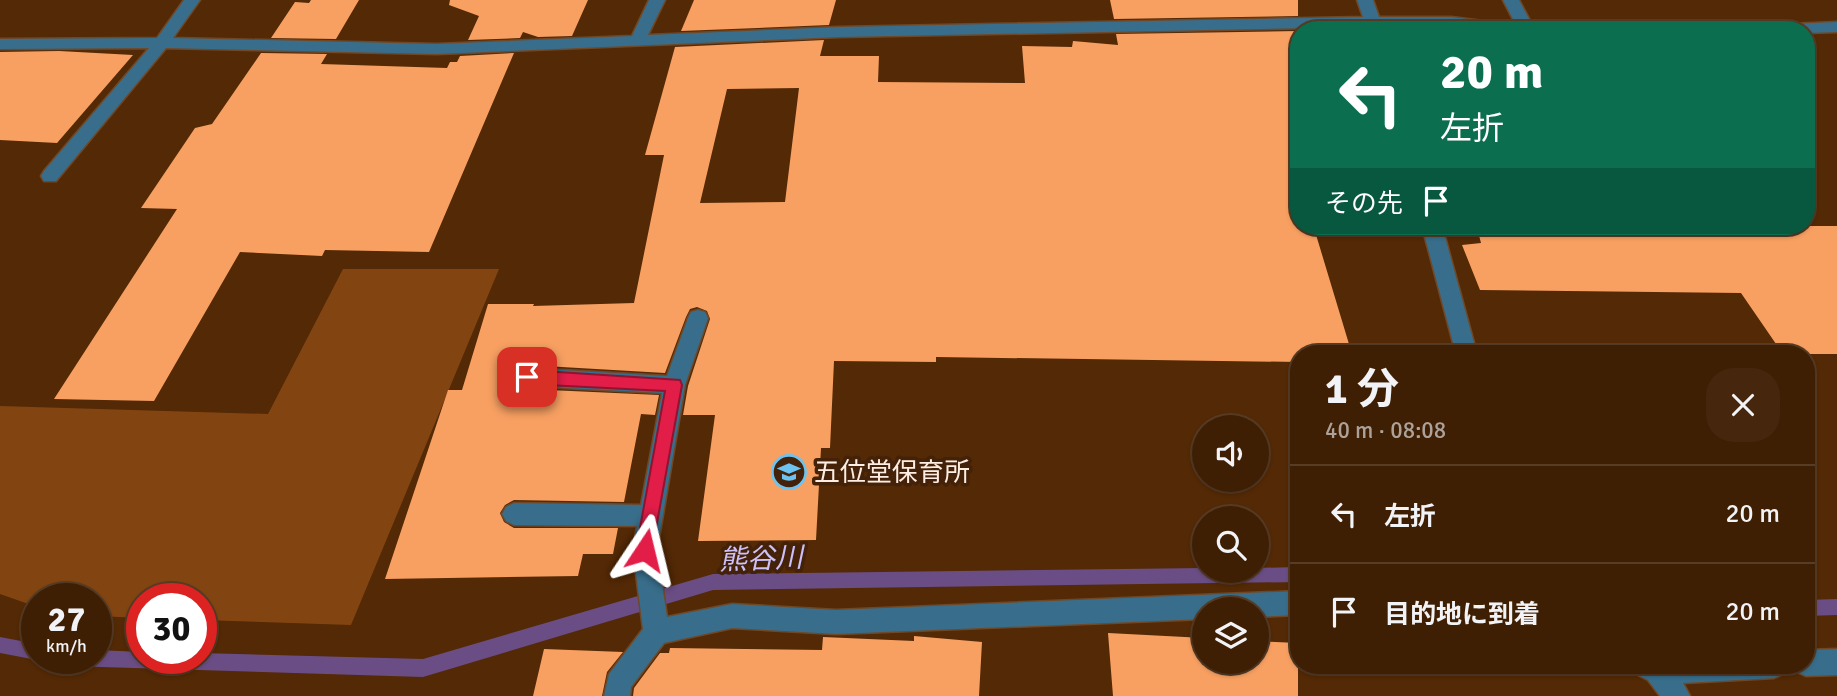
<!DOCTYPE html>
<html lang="ja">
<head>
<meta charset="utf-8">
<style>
	:root { --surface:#3f1f04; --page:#46270e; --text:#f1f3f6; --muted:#ada29a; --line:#583d26 }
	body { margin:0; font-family:Signika,"Noto Sans JP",sans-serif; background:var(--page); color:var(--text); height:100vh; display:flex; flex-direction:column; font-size:26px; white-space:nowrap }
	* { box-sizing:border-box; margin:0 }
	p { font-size:23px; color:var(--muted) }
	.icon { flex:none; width:38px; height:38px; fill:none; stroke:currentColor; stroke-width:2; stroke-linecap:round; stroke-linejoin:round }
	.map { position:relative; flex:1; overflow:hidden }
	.side { position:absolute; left:1290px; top:345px; width:525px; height:329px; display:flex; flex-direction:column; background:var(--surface); border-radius:28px; box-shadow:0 2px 5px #0004,0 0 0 2px var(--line) }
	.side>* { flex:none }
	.top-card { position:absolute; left:1290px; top:21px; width:525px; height:214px; border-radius:28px; box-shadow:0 2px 5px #0004,0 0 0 2px var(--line); background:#0b6e4f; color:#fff; overflow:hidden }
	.buttons { position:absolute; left:1192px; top:415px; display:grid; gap:14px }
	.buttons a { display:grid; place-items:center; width:77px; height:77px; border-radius:50%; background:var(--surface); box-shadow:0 2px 5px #0004,0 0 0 2px var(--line); font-size:35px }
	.speed { position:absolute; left:21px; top:583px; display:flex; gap:14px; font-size:35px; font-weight:700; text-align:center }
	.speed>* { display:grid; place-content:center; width:91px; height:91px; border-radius:50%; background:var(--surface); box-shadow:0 2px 5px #0004,0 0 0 2px var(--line); line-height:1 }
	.speed small { font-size:18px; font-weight:400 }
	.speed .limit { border:10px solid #d22; background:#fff; color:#111 }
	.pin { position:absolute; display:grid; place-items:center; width:60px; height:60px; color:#fff; margin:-30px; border-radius:14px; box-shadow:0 4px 10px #0006 }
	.me { position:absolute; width:77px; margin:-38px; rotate:10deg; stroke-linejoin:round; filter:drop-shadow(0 0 5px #0008) }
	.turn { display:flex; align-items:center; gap:24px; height:147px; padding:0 35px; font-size:32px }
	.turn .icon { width:91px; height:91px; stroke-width:2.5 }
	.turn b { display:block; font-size:49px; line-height:60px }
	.then { display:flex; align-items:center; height:66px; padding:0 35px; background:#0003; gap:14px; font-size:26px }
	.round { display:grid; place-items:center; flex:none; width:74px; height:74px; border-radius:28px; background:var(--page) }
	.head { display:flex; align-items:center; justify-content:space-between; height:119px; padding:0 35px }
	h1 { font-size:42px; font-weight:700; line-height:52px }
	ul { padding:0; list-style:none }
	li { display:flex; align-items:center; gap:21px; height:98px; padding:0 35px; border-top:2px solid var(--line) }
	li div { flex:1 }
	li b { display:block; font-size:26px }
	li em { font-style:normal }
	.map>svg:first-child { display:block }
</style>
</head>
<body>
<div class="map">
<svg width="1837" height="696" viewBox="0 0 1837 696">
	<rect width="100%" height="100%" fill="#542905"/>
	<polygon fill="#824512" points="343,269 499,269 351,625 201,620 201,598 142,598 142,618 96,616 96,598 37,598 37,607 0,594 0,406 268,414"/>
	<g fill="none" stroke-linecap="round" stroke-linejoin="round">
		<g fill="#6a4d84" fill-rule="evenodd">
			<polygon points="1204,568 1204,570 1256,570 1256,568 1298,567 1298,582 713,590 423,677 69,666 63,664 60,658 96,658 96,650 142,652 142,658 201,658 201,653 423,659 713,574"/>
			<polygon points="1837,599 1837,615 1806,616 1806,600"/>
			<polygon points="0,637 37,644 37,658 43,658 37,660 0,653"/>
		</g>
	</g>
	<g fill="#f8a062" fill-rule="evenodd">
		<polygon points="311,0 359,0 336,39 271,38 295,2 309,3"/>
		<polygon points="450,0 588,0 572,36 538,37 523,32 520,38 468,40 479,16 449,5"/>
		<polygon points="694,0 836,0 829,25 681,31"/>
		<polygon points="1110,0 1298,0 1298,16 1114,19"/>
		<path d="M1298 31V228H1314L1352 354H1298V362L936 357V362L834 361 830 448H821L816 540 698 541 715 415H683L688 386 710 319 707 311 697 307 690 309 686 317 665 373 527 365 518 369 514 376 517 384 527 389 659 395 655 415 641 414 624 502 514 500 505 505 500 513 504 522 514 528H618L613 554H583L578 576 385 579 448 390H462L488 304H534L533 306 634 303 664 155H645L675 47 824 40 820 56H879L878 82 1025 83 1022 46 1072 47 1073 41 1118 45 1116 34ZM799 88 785 202 700 203 727 89Z"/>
		<polygon points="59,51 133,55 57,143 0,140 0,52"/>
		<polygon points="261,53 327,54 321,64 447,68 450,62 457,62 460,56 514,53 429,252 325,250 322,256 240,252 154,401 54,399 177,209 141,208 195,128 212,124"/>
		<polygon points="1694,226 1837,226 1837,354 1783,354 1741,293 1480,290 1462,245 1481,243 1477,228 1698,230"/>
		<polygon points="1108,633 1204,638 1204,662 1256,662 1256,641 1298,643 1298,696 1113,696"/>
		<polygon points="914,636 982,642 979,696 633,696 634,688 660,653 669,653 670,648 822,650 823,637 914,641"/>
		<polygon points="544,649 623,652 607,672 602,696 533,696"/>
	</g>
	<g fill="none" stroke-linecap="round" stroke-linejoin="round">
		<g stroke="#6f4828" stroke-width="3">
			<g id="street">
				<polygon points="184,0 200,0 173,38 437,44 632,36 649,0 665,0 648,35 839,27 1363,17 1357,0 1373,0 1379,17 1451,17 1516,25 1503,0 1519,0 1535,30 1383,27 1384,30 1368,30 1367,27 839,37 437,54 166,48 56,181 44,181 41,176 44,171 149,48 0,49 0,39 157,38"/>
				<polygon points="1837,22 1837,32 1806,33 1806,30 1759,30 1767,25"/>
				<polygon points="1422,226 1442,226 1477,354 1456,354"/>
				<polygon points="698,310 705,312 708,318 685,385 657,550 667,617 732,604 836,610 1298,591 1298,615 1256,617 1256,609 1204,609 1204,619 836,634 732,628 664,643 631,687 630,696 604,696 609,674 643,629 633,550 637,526 514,525 506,521 502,514 506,507 514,503 641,505 662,393 527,386 519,383 516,377 519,371 527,368 667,376 688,318 691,312"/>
				<polygon points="1837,649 1837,675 1806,676 1797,672 1794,665 1806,665 1806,650"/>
				<polygon points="1787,665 1783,674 1774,678 1683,683 1690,696 1660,696 1648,680 1638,675 1634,666"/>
			</g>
		</g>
		<use href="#street" fill="#386e8b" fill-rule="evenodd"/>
	</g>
	<polygon fill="#e11d48" stroke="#92132f" stroke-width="2" points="527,370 680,380 682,385 651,556 645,559 638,556 636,550 665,391 527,384 521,382 519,377 521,372"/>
	<defs>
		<g id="school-ring" transform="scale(1.75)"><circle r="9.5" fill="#432209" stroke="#6cc3f2" stroke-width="1.5"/><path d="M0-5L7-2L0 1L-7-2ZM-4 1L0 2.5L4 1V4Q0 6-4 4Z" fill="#6cc3f2"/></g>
	</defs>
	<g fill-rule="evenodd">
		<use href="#school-ring" x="789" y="472"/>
	</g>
	<g text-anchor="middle" stroke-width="7" stroke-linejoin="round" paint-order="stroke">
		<g font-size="26" fill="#feede2" stroke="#432209" text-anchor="start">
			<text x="814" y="481">五位堂保育所</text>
		</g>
		<g font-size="28" font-style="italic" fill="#cdc1f8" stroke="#432209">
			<text transform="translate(761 558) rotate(-2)" y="10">熊谷川</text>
		</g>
	</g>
</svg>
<div class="buttons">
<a><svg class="icon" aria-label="sound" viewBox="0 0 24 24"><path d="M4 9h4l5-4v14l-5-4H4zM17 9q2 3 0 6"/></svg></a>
<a><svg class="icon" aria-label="search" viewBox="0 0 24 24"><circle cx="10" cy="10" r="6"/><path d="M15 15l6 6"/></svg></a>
<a><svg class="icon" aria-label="layers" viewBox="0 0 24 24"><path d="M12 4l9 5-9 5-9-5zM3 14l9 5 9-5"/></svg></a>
</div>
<div class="speed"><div>27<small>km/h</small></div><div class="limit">30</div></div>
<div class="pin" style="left:527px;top:377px;background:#d93025"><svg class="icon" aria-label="arrive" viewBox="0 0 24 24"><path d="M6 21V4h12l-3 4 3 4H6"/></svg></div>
<svg class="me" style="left:645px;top:550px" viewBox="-20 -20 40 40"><path d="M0-17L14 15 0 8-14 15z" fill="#e11d48" stroke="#fff" stroke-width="4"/></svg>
<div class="top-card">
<div class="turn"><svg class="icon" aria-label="left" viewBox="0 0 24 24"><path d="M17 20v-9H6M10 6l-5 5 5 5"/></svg><div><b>20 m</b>左折</div></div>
<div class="then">その先<svg class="icon" aria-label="arrive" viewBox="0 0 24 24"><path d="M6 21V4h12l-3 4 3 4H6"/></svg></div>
</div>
<section class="side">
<div class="head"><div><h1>1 分</h1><p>40 m · 08:08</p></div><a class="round"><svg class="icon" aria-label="close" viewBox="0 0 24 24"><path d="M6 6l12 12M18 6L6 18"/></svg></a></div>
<ul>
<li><svg class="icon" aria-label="left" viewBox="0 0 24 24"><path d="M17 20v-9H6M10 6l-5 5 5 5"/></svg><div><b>左折</b></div><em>20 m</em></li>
<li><svg class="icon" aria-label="arrive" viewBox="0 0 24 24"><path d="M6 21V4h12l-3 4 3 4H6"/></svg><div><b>目的地に到着</b></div><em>20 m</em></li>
</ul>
</section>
</div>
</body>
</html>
